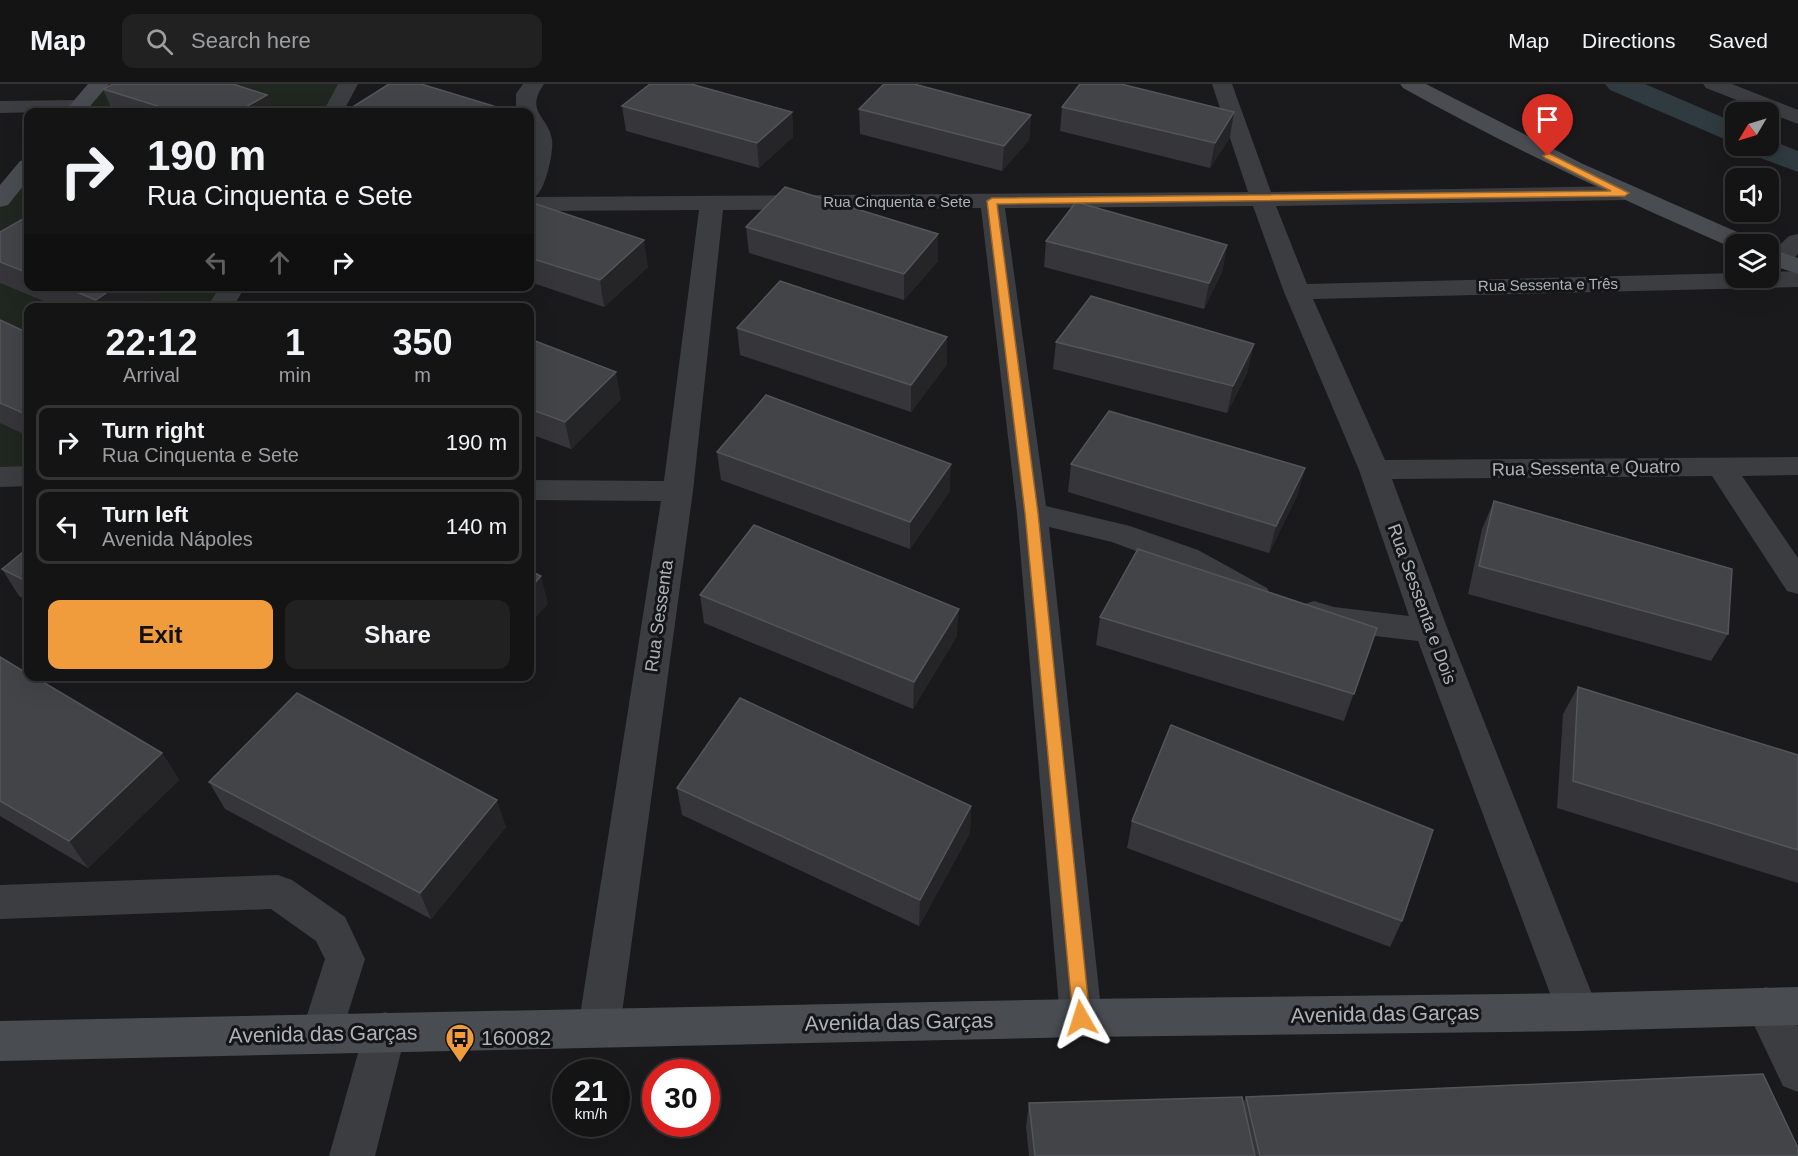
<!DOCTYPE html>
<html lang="en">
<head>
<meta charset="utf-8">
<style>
	:root { --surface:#141415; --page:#212122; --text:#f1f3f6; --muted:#9d9ea0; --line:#333334; --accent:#f19c3c }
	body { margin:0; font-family:Helvetica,sans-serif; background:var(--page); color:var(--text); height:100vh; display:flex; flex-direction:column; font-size:22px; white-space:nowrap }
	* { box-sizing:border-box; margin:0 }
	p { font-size:20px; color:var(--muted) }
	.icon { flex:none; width:33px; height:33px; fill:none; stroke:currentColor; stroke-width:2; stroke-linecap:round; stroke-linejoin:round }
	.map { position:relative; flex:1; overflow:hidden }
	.panel { position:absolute; left:24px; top:219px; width:510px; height:378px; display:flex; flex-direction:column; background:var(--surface); border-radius:12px; box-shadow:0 6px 24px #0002,0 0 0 2px var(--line) }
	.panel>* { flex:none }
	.banner { position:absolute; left:24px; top:24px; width:510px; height:183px; border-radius:12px; box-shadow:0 6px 24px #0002,0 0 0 2px var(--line); background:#141415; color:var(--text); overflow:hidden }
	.needle { width:39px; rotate:232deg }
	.fabs { position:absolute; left:1725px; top:18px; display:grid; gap:12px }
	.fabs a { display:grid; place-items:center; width:54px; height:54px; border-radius:12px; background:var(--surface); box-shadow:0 6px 24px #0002,0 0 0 2px var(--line); font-size:30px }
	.speed { position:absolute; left:552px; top:975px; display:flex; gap:12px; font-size:30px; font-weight:700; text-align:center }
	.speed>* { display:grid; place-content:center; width:78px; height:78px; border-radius:50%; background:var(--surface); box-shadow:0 6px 24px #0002,0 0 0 2px var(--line); line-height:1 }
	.speed small { font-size:15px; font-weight:400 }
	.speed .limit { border:9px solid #d22; background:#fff; color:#111 }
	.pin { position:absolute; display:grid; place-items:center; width:51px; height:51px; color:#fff; margin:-62px -26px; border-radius:50% 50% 50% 0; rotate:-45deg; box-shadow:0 0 6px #0007 }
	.pin .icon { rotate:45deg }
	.me { position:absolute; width:66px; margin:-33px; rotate:354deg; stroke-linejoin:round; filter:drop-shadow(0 0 4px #0008) }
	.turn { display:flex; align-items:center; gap:21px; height:126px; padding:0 24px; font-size:27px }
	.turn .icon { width:78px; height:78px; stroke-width:2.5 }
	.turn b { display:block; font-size:42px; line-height:51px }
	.lanes { display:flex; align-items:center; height:57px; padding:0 24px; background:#0003; justify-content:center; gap:30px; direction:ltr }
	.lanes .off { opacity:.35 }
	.eta { display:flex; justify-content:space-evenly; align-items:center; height:102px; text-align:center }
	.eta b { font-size:36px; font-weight:600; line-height:42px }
	.cta { display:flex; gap:12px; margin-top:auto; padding:12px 24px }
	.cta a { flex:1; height:69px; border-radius:12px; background:var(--accent); color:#111; font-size:24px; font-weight:600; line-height:69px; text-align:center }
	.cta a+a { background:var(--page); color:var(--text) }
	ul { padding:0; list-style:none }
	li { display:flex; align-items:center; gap:18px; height:75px; margin:0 12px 9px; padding:0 12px; border:3px solid var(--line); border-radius:12px }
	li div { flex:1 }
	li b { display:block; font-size:22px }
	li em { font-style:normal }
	header { display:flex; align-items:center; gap:36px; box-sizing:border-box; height:84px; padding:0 30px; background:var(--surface); border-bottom:2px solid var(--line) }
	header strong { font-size:28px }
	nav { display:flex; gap:33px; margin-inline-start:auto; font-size:21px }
	.search { width:420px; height:54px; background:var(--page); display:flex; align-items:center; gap:15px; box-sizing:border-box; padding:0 21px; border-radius:12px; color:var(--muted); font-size:22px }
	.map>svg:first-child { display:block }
</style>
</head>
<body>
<header>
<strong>Map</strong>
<div class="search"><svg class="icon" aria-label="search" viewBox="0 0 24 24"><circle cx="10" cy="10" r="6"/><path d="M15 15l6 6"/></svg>Search here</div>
<nav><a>Map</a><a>Directions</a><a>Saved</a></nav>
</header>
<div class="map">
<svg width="1798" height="1072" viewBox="0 0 1798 1072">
	<rect width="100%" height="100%" fill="#1a1a1c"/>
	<g fill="#1f2720">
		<polygon points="99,0 348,0 333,28 74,28"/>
		<polygon points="28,82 28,202 233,203 220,223 28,224 28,392 0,393 0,116"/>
	</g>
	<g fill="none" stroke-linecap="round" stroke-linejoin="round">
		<g fill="#2f3b40" fill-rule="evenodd">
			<polygon points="1605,0 1645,0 1736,39 1736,60 1610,6"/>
			<polygon points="1768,55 1798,67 1798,88 1747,69 1742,62 1768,62"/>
		</g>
		<g fill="#3b3d41" fill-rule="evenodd">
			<polygon points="338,0 358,0 343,28 323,28"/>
			<path d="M523 0H544C524 29 549 32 552 56 554 67 545 109 534 113L1248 108 1212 0H1232L1271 108 1625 102 1633 104 1637 109 1633 114 1625 116 1276 122 1307 200 1736 189V194H1768V188L1798 187V203L1313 215 1385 376 1798 373V391L1742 392 1798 474V510L1787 507 1712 392 1392 395 1448 546 1599 928 1593 942 1578 947 1563 942 1557 928 1418 557 1332 547 1302 537 1298 529 1302 521 1314 517 1334 523 1409 532 1359 386 1284 208 1253 122 1005 124 1046 422 1130 442 1198 466 1267 504 1272 512 1267 520 1256 523 1245 520 1176 482 1112 458 1049 443 1102 934 1096 948 1081 953 1066 948 1060 934 1017 429 981 124 723 126 693 407 620 944 614 958 599 963 584 958 578 944 661 417 530 416V396L664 397 699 126 530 127V28H516V10Z"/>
			<polygon points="1703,0 1732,0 1798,26 1798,40 1706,4"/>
			<polygon points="79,16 87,17 90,22 87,27 0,29 0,17"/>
			<path d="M1798 150V170C1789 180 1784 184 1770 180V170L1789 152Z"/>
			<polygon points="220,202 245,202 233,224 207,224"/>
			<polygon points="28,382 28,402 0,403 0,383"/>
			<polygon points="278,791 292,796 345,833 365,875 337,964 322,970 307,964 301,950 325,875 316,857 271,825 0,835 0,801"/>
			<polygon points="1766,903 1781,909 1798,943 1798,1008 1783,1002 1745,922 1751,909"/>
			<polygon points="385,928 400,934 406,948 375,1072 329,1072 364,948 370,934"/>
		</g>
		<g fill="#494c51" fill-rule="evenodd">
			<polygon points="88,0 109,0 85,28 64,28"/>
			<path d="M1400 0H1426L1583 80 1753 155 1756 160H1736L1735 165C1622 116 1511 64 1403 4Z"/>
			<polygon points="28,75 28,96 8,121 0,123 0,101 20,77"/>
			<polygon points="1768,164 1798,174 1798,190 1768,180"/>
			<polygon points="1798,903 1798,941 1578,947 1081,953 0,977 0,937 1081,915 1578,909"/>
		</g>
	</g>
	<g fill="#36363a">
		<polygon points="103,5 267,11 272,28 113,28"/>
		<polygon points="622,22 792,28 793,53 759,84 626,47"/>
		<polygon points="1062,23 1230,53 1210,84 1060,47"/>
		<polygon points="351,24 513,28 352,28"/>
		<polygon points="859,25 1031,31 1029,56 1002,87 860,50"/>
		<polygon points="530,118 648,183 604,223 530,198"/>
		<polygon points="28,132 28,202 169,202 137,224 61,224 0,199 0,148"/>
		<polygon points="746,143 938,177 904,216 749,169"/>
		<polygon points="1046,157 1227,161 1222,188 1204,225 1044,183"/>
		<polygon points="0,236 28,249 28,352 0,339"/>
		<polygon points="737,244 947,253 947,280 911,328 740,271"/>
		<polygon points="530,255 621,315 571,365 530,350"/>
		<polygon points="1056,258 1248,287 1227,329 1053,285"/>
		<polygon points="717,368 950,407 910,465 721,396"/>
		<polygon points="1071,380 1305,384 1297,412 1269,469 1068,408"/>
		<polygon points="1494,417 1728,550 1711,577 1468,510 1482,445"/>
		<polygon points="28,464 28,517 19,512 2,485"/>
		<polygon points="700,511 957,552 913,625 704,539"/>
		<polygon points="1100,533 1377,544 1344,637 1096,561"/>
		<polygon points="0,573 162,669 179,696 88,784 0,732"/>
		<polygon points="1578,603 1798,671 1798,799 1557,724 1563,630"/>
		<polygon points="209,698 506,743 431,835 225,725"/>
		<polygon points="677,704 971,722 970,749 919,842 682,731"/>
		<polygon points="1132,737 1402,837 1390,863 1127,764"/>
		<polygon points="1246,1013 1798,1072 1029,1072 1026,1043 1029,1019 1243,1019"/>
	</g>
	<g fill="#252528">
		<polygon points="267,11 272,28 237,28"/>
		<polygon points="792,28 793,53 759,84 757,59"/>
		<polygon points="1234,28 1230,53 1210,84 1215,59"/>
		<polygon points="1031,31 1029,56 1002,87 1004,62"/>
		<polygon points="938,150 938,177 904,216 904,190"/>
		<polygon points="644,156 648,183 604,223 600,196"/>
		<polygon points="1227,161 1222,188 1204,225 1209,199"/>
		<polygon points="116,202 169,202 137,224 100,224 96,216"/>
		<polygon points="947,253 947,280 911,328 911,301"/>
		<polygon points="1254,260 1248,287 1227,329 1233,302"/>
		<polygon points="616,288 621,315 571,365 565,338"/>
		<polygon points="28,325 28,339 23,329"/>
		<polygon points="951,380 950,407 910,465 910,438"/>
		<polygon points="1305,384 1297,412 1269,469 1276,442"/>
		<polygon points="541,492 548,520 530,540 530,504"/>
		<polygon points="959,525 957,552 913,625 914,598"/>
		<polygon points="162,669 179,696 88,784 69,757"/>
		<polygon points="497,716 506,743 431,835 420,809"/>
		<polygon points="971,722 970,749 919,842 920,816"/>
	</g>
	<g fill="#434448" stroke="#53555a" stroke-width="1.5">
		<polygon points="113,0 233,0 267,11 237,28 177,28 103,5"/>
		<polygon points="389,0 421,0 513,28 365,28 351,24"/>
		<polygon points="650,0 691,0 792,28 757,59 622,22"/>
		<polygon points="884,0 914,0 1031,31 1004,62 859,25"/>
		<polygon points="1080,0 1121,0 1234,28 1215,59 1062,23"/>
		<polygon points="785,103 938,150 904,190 746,143"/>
		<polygon points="530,118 644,156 600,196 530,174"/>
		<polygon points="1076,118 1227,161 1209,199 1046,157"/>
		<polygon points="28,132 28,189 0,178 0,148"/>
		<polygon points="780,197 947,253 911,301 737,244"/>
		<polygon points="62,202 116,202 96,216"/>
		<polygon points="1091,212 1254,260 1233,302 1056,258"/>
		<polygon points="0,236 28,249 28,325 23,329 0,319"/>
		<polygon points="530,255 616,288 565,338 530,325"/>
		<polygon points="766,311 951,380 910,438 717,368"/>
		<polygon points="1109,327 1305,384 1276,442 1071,380"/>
		<polygon points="1494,417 1732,485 1728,550 1479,482"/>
		<polygon points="754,441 959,525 914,598 700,511"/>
		<polygon points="28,464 28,498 2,485"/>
		<polygon points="1138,465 1377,544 1354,610 1100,533"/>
		<polygon points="530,487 541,492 530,504"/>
		<polygon points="0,573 28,590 28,592 33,592 162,669 69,757 0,717"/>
		<polygon points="1578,603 1798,671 1798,766 1573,697"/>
		<polygon points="297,609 497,716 420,809 209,698"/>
		<polygon points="740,614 971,722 920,816 677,704"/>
		<polygon points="1171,641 1433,746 1402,837 1132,737"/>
		<polygon points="1763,990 1798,1064 1798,1072 1260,1072 1246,1013"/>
		<polygon points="1242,1013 1255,1072 1035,1072 1029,1019"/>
	</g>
	<polygon fill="#f19c3c" stroke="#9d6527" stroke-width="1.5" points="1548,69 1629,109 1625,112 997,120 1038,429 1090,934 1087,940 1081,942 1075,940 1073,934 1025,429 987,117 992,114 1611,107 1545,74 1543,72"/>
	<defs>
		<g id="bus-pin" transform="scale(1.5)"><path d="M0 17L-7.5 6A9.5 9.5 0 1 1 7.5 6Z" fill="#f19c3c" stroke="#151517"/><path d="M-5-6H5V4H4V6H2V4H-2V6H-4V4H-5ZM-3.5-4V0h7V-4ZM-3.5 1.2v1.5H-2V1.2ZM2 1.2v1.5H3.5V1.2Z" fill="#111"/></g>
	</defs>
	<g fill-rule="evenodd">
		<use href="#bus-pin" x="460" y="954"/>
	</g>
	<g text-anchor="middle" stroke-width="6" stroke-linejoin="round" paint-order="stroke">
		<g font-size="15" fill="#acb3bb" stroke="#151517">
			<text x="897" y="123">Rua Cinquenta e Sete</text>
			<text transform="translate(1548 201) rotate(-1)" y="5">Rua Sessenta e Três</text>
		</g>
		<g font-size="18" fill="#acb3bb" stroke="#151517">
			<text transform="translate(1586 384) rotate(-1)" y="6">Rua Sessenta e Quatro</text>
			<text transform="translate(1422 520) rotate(70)" y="6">Rua Sessenta e Dois</text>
			<text transform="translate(659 532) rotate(-82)" y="6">Rua Sessenta</text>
		</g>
		<g font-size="21" fill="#acb3bb" stroke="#151517">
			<text transform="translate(1385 930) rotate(-1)" y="7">Avenida das Garças</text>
			<text transform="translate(899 938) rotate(-1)" y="7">Avenida das Garças</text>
			<text transform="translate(323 950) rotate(-1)" y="7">Avenida das Garças</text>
		</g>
		<g font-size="21" fill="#acb3bb" stroke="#151517" text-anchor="start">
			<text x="481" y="961">160082</text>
		</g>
	</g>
</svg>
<div class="fabs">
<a><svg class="needle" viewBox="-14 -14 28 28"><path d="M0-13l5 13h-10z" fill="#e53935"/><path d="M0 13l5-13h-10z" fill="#9d9ea0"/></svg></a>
<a><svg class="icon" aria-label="sound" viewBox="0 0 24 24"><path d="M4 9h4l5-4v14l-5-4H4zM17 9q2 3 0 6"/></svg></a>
<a><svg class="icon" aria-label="layers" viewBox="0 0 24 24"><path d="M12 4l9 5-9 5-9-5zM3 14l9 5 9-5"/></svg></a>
</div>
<div class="speed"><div>21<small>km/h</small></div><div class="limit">30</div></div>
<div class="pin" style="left:1548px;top:72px;background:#d93025"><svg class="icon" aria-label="arrive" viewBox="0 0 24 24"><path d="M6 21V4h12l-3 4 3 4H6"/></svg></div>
<svg class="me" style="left:1081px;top:934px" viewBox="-20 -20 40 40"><path d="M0-17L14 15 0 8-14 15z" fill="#f19c3c" stroke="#fff" stroke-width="4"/></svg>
<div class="banner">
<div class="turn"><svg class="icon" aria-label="right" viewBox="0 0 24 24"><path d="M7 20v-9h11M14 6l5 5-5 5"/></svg><div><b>190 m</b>Rua Cinquenta e Sete</div></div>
<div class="lanes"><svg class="icon off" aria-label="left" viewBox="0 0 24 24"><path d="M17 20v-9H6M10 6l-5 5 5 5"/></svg><svg class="icon off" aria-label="ahead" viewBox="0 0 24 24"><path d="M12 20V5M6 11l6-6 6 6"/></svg><svg class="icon" aria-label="right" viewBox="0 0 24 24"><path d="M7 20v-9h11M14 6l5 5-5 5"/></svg></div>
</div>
<section class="panel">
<div class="eta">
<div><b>22:12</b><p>Arrival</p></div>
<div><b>1</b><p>min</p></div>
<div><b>350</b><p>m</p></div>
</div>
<ul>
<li><svg class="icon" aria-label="right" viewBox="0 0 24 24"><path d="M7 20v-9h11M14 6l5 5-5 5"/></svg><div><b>Turn right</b><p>Rua Cinquenta e Sete</p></div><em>190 m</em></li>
<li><svg class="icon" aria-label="left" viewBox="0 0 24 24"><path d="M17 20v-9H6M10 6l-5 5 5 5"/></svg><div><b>Turn left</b><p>Avenida Nápoles</p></div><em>140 m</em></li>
</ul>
<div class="cta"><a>Exit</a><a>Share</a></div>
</section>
</div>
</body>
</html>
